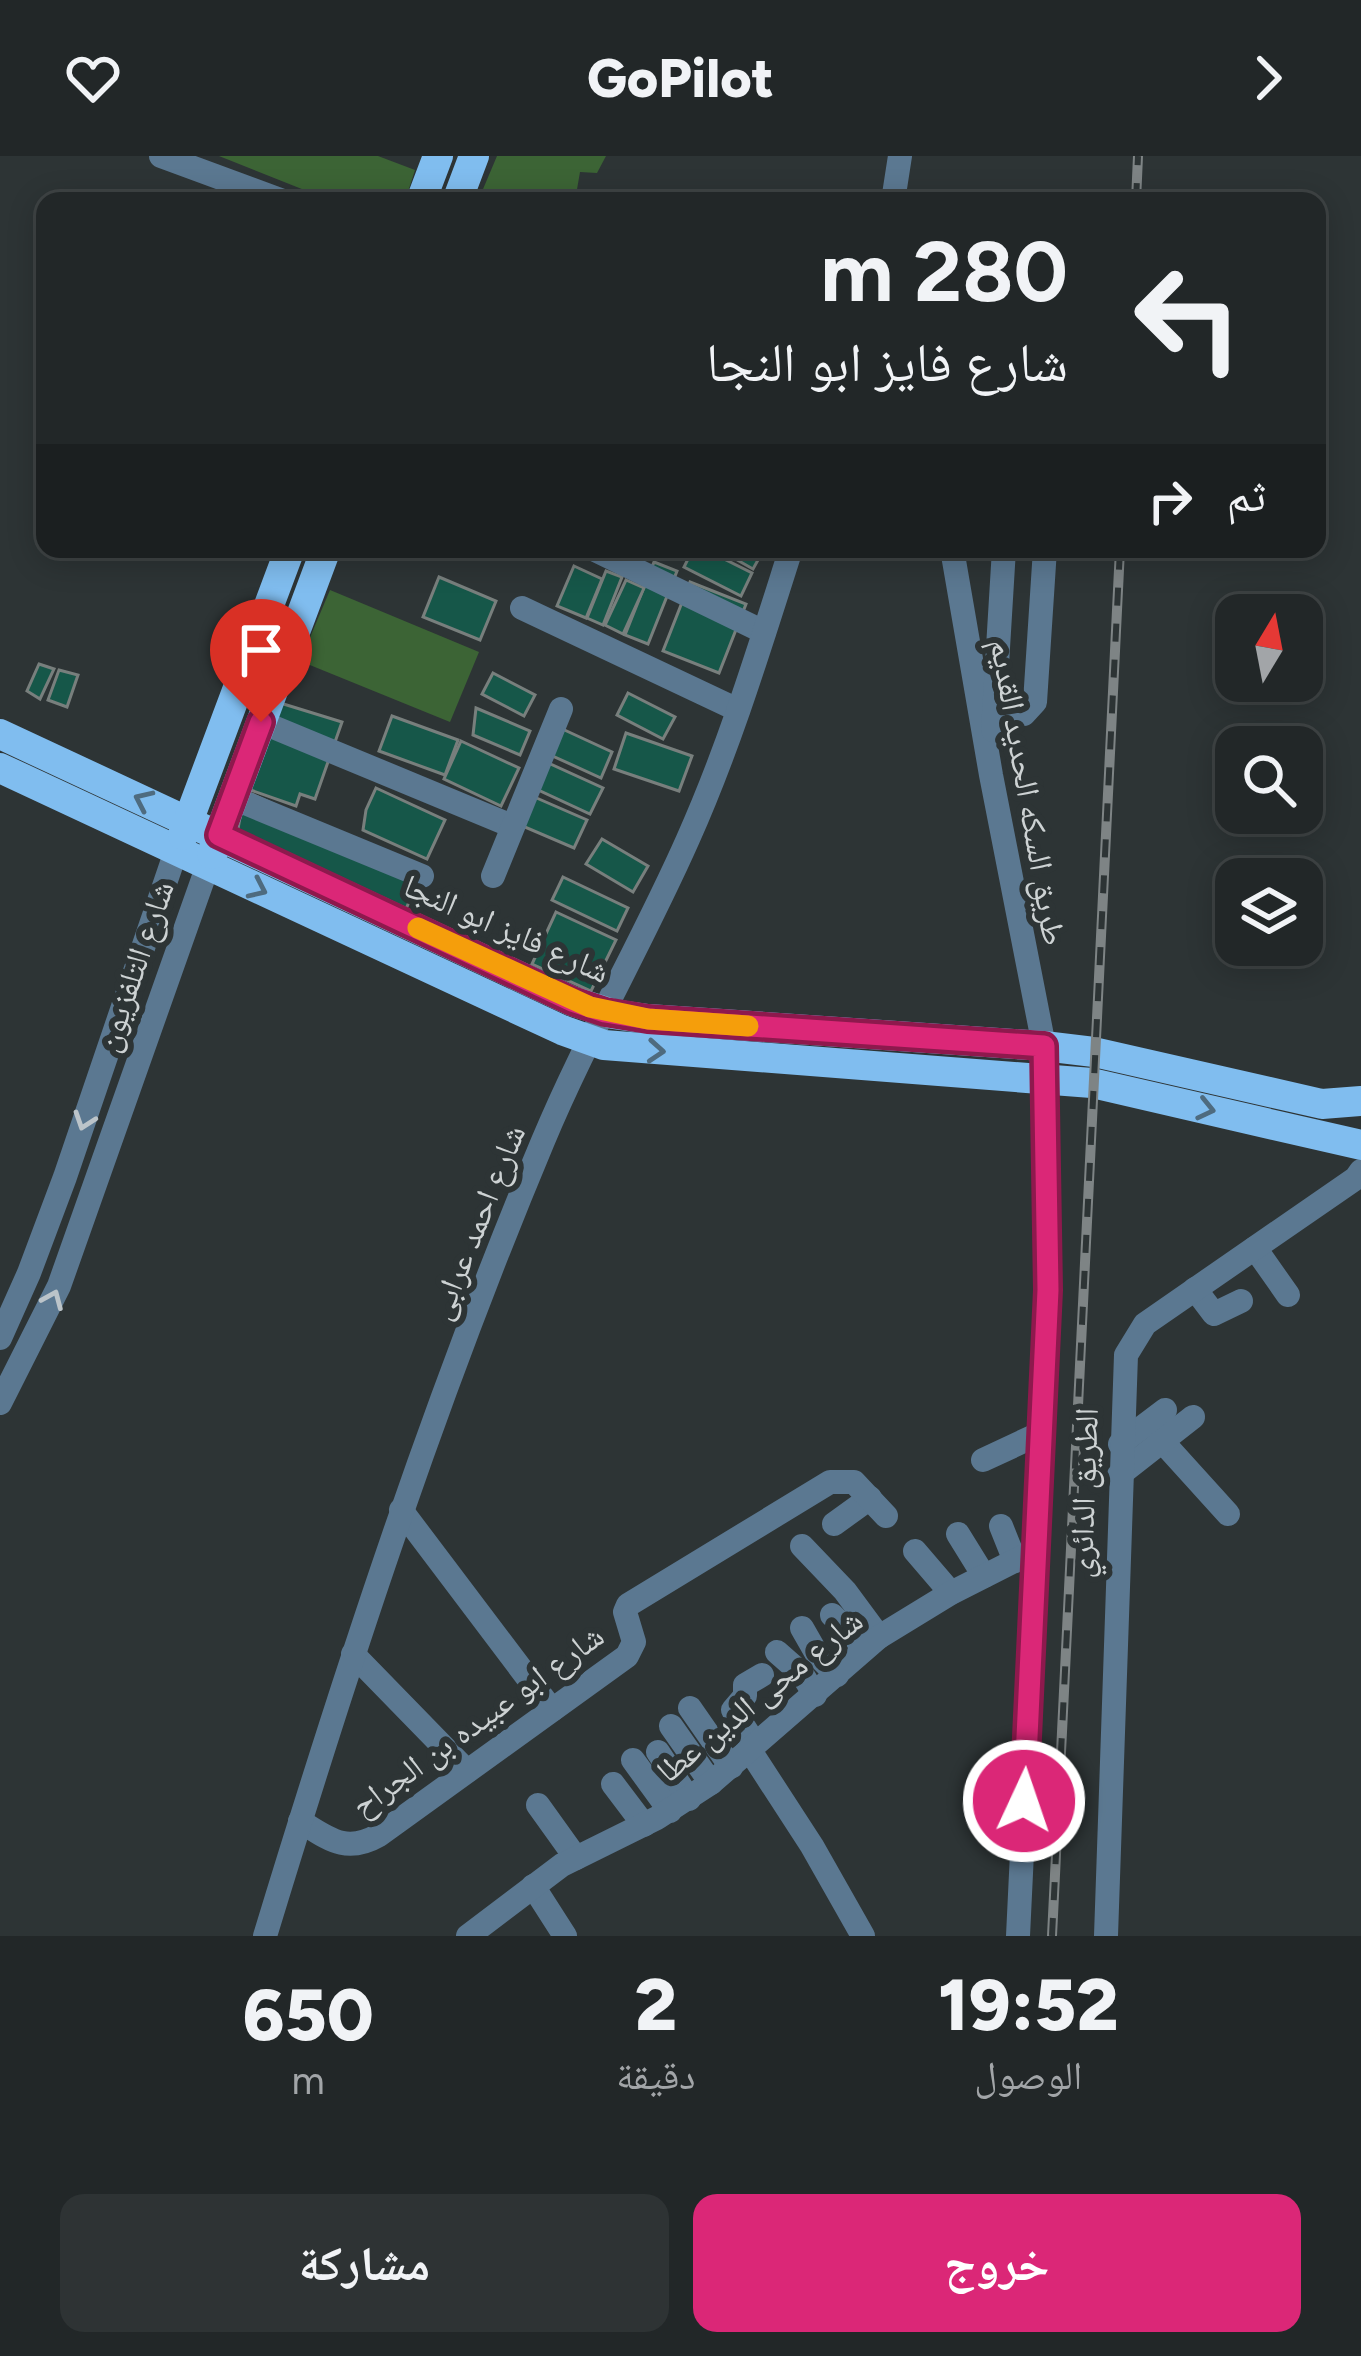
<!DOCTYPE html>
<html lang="ar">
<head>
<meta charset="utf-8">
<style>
	:root { --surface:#222728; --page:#2e3334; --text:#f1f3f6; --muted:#a2a5a8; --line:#3f4445; --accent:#db2777 }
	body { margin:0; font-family:Figtree,"Noto Naskh Arabic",sans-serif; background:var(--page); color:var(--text); direction:rtl; height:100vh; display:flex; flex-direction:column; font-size:45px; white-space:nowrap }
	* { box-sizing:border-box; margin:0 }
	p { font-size:39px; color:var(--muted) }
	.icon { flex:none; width:66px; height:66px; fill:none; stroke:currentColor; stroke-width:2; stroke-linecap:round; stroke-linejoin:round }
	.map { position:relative; height:1780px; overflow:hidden; direction:ltr }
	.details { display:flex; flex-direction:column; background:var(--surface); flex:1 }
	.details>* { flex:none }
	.guide { position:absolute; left:36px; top:36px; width:1290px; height:366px; border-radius:24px; box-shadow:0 6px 30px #0003,0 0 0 3px var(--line); direction:rtl; background:#222728; color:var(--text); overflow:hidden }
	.needle { width:78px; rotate:10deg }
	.controls { position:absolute; left:1215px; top:438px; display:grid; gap:24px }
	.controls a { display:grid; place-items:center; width:108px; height:108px; border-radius:24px; background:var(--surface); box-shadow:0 6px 30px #0003,0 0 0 3px var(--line); font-size:60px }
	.pin { position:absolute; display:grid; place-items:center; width:102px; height:102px; color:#fff; margin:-123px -51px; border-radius:50% 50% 50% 0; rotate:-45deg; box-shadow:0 0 12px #0007 }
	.pin .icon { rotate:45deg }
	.me { position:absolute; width:132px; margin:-66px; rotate:3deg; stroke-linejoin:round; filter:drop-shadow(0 0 9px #0008) }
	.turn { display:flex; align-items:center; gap:42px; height:252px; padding:0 60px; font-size:54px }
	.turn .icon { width:156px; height:156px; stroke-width:2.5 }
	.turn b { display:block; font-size:84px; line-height:102px }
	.then { display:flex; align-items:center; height:114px; padding:0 60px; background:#0003; gap:24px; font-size:45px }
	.eta { display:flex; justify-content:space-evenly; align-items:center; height:204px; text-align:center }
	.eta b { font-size:72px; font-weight:800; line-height:84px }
	.button { display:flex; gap:24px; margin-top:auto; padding:24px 60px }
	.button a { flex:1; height:138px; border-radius:24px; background:var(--accent); color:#fff; font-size:48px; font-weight:800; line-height:138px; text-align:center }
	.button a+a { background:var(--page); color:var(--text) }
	header { display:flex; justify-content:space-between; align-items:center; height:156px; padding:0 60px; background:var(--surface); font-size:54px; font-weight:800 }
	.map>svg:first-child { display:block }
</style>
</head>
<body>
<header><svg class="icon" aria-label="forward" viewBox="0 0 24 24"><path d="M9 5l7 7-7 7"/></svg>GoPilot<svg class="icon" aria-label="heart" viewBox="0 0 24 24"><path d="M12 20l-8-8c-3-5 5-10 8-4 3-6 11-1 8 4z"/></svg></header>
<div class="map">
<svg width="1361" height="1780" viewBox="0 0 1361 1780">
	<rect width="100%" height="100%" fill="#2d3435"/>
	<g fill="#3c6435">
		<polygon points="219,0 378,0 415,14 405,45 332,45"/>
		<polygon points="497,0 606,0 597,17 580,16 575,45 478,45"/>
		<polygon points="330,434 479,496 450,566 300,505"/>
	</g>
	<g fill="#165749" stroke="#787f7d" stroke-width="3">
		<polygon points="693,393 704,393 752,417 741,440 684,411"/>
		<polygon points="718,393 760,393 763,395 753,413"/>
		<polygon points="654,406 677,415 648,488 625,479"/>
		<polygon points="574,410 602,423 586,462 557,450"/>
		<polygon points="606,415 622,421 603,469 587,462"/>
		<polygon points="439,421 496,445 480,484 423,461"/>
		<polygon points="626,424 644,432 623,478 605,469"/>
		<polygon points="690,426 746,448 719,517 663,495"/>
		<polygon points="39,508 54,513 40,543 27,535"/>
		<polygon points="59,514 78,519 67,551 48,544"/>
		<polygon points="493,517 535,539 524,560 482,538"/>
		<polygon points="628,537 675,561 663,583 617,559"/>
		<polygon points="277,546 342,566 315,643 300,638 296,650 242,631"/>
		<polygon points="476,552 530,575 520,599 473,579"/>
		<polygon points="392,560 458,584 445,619 379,595"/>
		<polygon points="558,571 612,596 601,622 546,597"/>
		<polygon points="626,577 692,600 679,635 614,613"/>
		<polygon points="461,585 519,612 501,650 444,623"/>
		<polygon points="546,606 603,632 590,658 534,632"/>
		<polygon points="376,632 445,664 427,703 363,674 366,654"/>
		<polygon points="245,635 423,716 405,755 237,678"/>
		<polygon points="532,640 587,664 574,692 520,669"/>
		<polygon points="602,683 648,710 633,736 586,708"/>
		<polygon points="563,721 628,752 617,775 552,744"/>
		<polygon points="556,756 616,784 591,835 532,808"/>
	</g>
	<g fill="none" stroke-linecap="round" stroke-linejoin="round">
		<g stroke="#5b7891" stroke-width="24">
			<polyline points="161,0 283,45"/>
			<polyline points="893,45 900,0"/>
			<polyline points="593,393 764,476"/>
			<polyline points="952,393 991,619 1044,890 1046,923 1049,1134 1018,1780"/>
			<polyline points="522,452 738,554"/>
			<polyline points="994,558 1024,558 1035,546 1045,393"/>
			<polyline points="261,566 512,670"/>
			<polyline points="993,574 1004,393"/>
			<polyline points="233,642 422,720"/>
			<polyline points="493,720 561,553"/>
			<polyline points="1255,1092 1288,1139"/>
			<polyline points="1195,1133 1214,1158 1241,1145"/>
			<polyline points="0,1182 29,1117 65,1021 176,695"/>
			<polyline points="0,1247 59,1130 208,709"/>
			<polyline points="1161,1284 1228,1358"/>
			<polyline points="1120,1288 1165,1254"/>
			<polyline points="983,1304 1043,1276"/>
			<polyline points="1119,1319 1193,1261"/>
			<polyline points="401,1354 552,1554"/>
			<polyline points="834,1368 870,1342"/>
			<polyline points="1001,1370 1015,1405"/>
			<polyline points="958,1378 984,1420"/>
			<polyline points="802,1390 845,1435 879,1481"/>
			<polyline points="915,1395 951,1437"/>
			<polyline points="832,1459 865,1492"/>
			<polyline points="802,1472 818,1500 837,1519"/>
			<polyline points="777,1496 802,1518 815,1539"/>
			<polyline points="353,1498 467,1615"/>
			<polyline points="690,1552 731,1611"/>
			<polyline points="671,1570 711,1627"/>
			<polyline points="755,1588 733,1554 745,1540 745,1529 762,1519"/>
			<polyline points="749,1593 812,1690 863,1780"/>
			<polyline points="658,1596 689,1643"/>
			<polyline points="633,1604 670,1655"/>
			<polyline points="613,1628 644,1669"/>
			<polyline points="538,1649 576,1702"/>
			<path d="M300 1665C329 1683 346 1698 379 1679L627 1500 634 1486 625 1456 628 1449 830 1326H854L886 1360"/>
			<polyline points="533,1730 565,1780"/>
			<path d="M265 1780C347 1511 434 1245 543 985 586 882 643 785 688 683 730 589 760 490 791 393"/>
			<polyline points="468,1780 562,1709 657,1662 711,1627 879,1481 951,1437 1036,1394"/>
			<polyline points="1106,1780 1126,1199 1145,1168 1356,1022 1361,1015"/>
		</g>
		<g stroke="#80bdef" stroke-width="30">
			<polyline points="421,45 438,0"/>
			<polyline points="457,45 474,0"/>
			<polyline points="0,578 572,845 613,858 648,863 1044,890 1094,896 1322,948 1361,945"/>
			<polyline points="0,612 562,874 604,889 1092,927 1361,989"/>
			<polyline points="183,679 290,393"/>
			<polyline points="212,698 326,393"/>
		</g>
		<g stroke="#7e8485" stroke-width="10">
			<g id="rail">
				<polyline points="1136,45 1138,0"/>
				<polyline points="1052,1780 1120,393"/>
			</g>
		</g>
		<use href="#rail" stroke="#2d3435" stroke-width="6" stroke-dasharray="18" stroke-linecap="butt"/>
	</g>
	<defs><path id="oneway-chevron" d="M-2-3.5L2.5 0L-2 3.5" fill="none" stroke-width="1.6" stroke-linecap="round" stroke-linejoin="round" transform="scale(3)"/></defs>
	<g stroke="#4e6b7f">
		<use href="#oneway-chevron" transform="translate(143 644) rotate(-155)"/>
		<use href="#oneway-chevron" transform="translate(258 733) rotate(25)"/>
		<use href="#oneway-chevron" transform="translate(656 895) rotate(4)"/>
		<use href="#oneway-chevron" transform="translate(1206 953) rotate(13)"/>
	</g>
	<g stroke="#bcc4c9">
		<use href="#oneway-chevron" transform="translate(84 965) rotate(109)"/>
		<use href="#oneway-chevron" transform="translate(53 1143) rotate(-67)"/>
	</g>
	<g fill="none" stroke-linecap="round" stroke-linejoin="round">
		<g stroke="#8e194d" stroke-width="30">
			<polyline id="route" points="261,566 219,679 572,845 605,856 648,863 1044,890 1048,1134 1024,1645"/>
		</g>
		<use href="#route" stroke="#db2777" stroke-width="21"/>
		<polyline stroke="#f59e0b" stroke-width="21" points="418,772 590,851 648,863 748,870"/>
	</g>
	<g text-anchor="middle" stroke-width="12" stroke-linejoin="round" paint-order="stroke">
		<g font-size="33" fill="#cdd2d3" stroke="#2d3435">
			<text transform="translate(1029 636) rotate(80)" y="12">طريق السكه الحديد القديم</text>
			<text transform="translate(507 772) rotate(24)" y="12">شارع فايز ابو النجا</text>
			<text transform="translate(134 810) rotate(-71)" y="12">شارع التلفزيون</text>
			<text transform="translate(476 1066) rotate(-68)" y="12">شارع احمد عرابى</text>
			<text transform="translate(1083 1337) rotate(-88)" y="12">الطريق الدائري</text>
			<text transform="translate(759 1539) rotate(-39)" y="12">شارع محى الدين عطا</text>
			<text transform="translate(477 1564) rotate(-36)" y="12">شارع ابو عبيده بن الجراح</text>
		</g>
	</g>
</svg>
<div class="controls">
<a><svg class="needle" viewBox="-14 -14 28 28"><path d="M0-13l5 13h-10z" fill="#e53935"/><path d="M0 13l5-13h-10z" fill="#a2a5a8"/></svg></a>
<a><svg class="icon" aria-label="search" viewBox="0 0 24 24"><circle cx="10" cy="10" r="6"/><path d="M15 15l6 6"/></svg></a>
<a><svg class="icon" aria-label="layers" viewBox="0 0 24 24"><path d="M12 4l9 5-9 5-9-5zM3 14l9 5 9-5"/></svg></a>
</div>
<div class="pin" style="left:261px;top:566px;background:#d93025"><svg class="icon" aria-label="arrive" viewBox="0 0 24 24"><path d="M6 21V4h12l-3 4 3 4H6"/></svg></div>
<svg class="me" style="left:1024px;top:1645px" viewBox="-20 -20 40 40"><circle r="17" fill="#db2777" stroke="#fff" stroke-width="3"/><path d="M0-11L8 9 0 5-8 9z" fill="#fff"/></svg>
<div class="guide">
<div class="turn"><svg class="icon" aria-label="left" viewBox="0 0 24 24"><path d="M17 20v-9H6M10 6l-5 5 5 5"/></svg><div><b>280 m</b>شارع فايز ابو النجا</div></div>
<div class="then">ثم<svg class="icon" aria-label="right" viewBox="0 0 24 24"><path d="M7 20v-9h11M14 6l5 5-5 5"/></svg></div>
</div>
</div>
<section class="details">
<div class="eta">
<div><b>19:52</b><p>الوصول</p></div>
<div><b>2</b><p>دقيقة</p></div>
<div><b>650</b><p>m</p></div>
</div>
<div class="button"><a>خروج</a><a>مشاركة</a></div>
</section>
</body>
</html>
